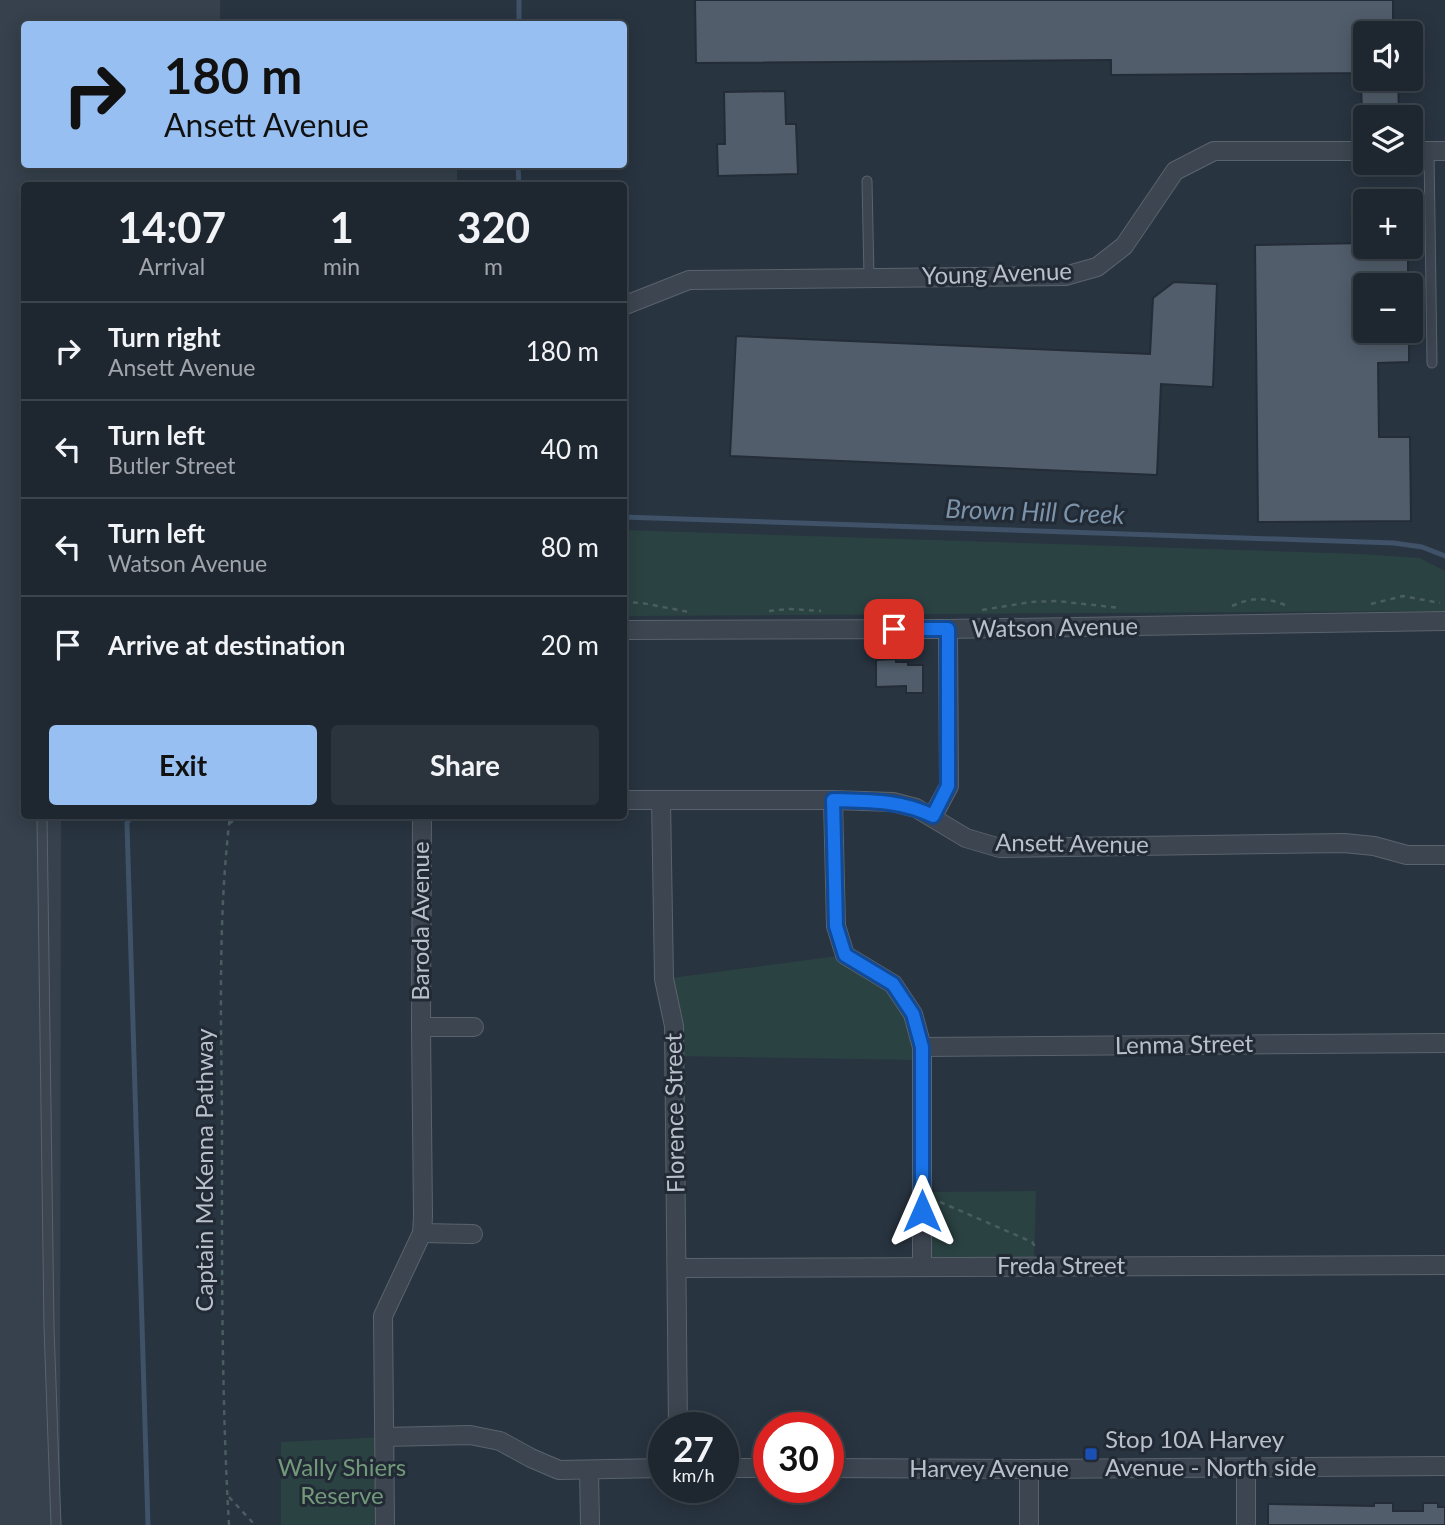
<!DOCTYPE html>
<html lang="en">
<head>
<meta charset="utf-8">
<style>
	:root { --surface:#1e2730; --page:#2b333c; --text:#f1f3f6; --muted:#a1a5ab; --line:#3c444c; --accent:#97bff1 }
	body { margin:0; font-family:Lato,sans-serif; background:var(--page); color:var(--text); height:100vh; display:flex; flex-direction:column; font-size:26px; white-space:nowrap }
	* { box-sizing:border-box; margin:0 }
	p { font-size:23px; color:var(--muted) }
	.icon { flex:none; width:38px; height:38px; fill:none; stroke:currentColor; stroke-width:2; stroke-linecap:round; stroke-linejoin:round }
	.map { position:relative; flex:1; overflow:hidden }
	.panel { position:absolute; left:21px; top:182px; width:606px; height:637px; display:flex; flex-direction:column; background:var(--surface); border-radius:7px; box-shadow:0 4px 18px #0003,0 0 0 2px var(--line) }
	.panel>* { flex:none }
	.hud { position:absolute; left:21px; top:21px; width:606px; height:147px; border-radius:7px; box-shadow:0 4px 18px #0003,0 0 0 2px var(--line); background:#97bff1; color:#111; overflow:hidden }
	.fabs { position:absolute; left:1353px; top:21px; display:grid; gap:14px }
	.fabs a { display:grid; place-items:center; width:70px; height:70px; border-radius:7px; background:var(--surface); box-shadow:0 4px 18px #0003,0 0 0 2px var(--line); font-size:35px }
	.speed { position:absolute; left:648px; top:1412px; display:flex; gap:14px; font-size:35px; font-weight:700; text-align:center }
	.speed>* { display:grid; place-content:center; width:91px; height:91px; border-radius:50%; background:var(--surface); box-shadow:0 4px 18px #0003,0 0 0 2px var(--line); line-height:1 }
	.speed small { font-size:18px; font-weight:400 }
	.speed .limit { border:10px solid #d22; background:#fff; color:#111 }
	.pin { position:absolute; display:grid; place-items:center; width:60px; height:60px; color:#fff; margin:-30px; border-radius:14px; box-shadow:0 4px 10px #0006 }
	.me { position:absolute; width:77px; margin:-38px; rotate:0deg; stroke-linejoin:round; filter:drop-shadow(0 0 5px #0008) }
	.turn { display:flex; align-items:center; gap:24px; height:147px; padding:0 28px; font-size:32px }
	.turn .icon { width:91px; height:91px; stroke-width:2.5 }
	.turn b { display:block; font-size:49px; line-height:60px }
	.eta { display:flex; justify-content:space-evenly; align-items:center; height:119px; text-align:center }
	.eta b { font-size:42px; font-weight:700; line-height:49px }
	.button { display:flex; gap:14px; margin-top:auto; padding:14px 28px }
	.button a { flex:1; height:80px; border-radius:7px; background:var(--accent); color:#111; font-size:28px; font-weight:700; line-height:80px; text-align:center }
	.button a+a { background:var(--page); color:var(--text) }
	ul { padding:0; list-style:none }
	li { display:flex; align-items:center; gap:21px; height:98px; padding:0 28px; border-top:2px solid var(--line) }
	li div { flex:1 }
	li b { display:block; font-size:26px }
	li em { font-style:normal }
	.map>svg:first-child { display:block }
</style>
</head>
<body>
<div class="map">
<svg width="1445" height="1525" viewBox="0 0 1445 1525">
	<rect width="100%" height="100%" fill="#283440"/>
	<polygon fill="#36414d" points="0,0 220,0 220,24 24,24 24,164 457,164 457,185 24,186 24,816 61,816 60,1525 0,1525"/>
	<g fill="#2b4242">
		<polygon points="623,530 1361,554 1420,558 1445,571 1445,611 623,616"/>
		<polygon points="845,955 893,984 922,1060 674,1056 664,979"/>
		<polygon points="1036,1191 1034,1266 922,1267 922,1192"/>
		<polygon points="385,1437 385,1525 281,1525 281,1442"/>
	</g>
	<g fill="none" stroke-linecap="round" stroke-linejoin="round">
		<g stroke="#3f5268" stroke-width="5">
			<polyline points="519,24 519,0"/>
			<polyline points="518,164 519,186"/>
			<polyline points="623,517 1394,543 1422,547 1445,556"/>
			<polyline points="131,816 127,823 148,1525"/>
		</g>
	</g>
	<g fill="#515d6b" stroke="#232c37" stroke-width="2">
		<polygon points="695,0 1393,0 1393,33 1365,33 1365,73 1111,75 1111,60 696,63"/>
		<polygon points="1361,79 1398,79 1399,114 1362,115"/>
		<polygon points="785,91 786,124 796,124 798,174 718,176 717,144 725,144 724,92"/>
		<polygon points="1365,243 1365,247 1378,247 1378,253 1408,252 1408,285 1365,285 1365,331 1409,331 1409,362 1378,363 1379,437 1410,437 1411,521 1258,522 1255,245"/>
		<polygon points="1174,282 1217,284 1213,387 1161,384 1157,475 730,456 736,336 1150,354 1153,298"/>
		<polygon points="896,659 896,662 908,662 908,665 923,665 923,693 906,693 906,686 876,687 876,660"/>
		<polygon points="1374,1503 1393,1503 1393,1511 1423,1511 1423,1503 1438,1503 1438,1507 1445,1507 1445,1525 1268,1525 1268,1504 1374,1506"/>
	</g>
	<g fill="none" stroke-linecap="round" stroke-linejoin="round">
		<g stroke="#5a636d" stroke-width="11">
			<g id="service">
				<polyline points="1429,151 1432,363"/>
				<polyline points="867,181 869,277"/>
				<polyline points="42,816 49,1327 56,1525"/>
			</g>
		</g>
		<g stroke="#5a636d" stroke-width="20">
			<g id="minor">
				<polyline points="1410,151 1445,151"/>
				<polyline points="623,306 689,280 1065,276 1097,267 1124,246 1175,171 1214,151 1365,151"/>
				<polyline points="623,630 948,629 1445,621"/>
				<polyline points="623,800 833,800 893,802 916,808 966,838 1000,848 1344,843 1374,846 1407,855 1445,855"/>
				<polyline points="661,800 664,979 674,1026 678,1428"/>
				<polyline points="833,800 836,926 845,955 893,984 913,1014 922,1047 922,1267"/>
				<polyline points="933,816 949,786 948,629"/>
				<polyline points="421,1027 474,1027"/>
				<polyline points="922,1047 1445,1043"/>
				<polyline points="422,1233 473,1234"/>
				<polyline points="677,1268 1445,1265"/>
				<polyline points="385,1437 470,1435 500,1441 531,1458 559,1470 663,1468"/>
				<polyline points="723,1468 768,1468"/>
				<polyline points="828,1468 1029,1469 1445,1466"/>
				<polyline points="1029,1469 1029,1525"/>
				<polyline points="589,1471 590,1525"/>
				<polyline points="385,1525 383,1316 422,1233 423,1216 421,1027 422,816"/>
				<polyline points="1246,1525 1246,1468"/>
			</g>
		</g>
		<g stroke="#4a5e60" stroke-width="2.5" stroke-dasharray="5 5" stroke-linecap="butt">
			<polyline points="623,602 642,603 689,612"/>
			<polyline points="1371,604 1403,596 1440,603"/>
			<path d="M1232 606C1252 597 1264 597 1285 605"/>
			<polyline points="982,610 1031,602 1056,601 1121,608"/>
			<polyline points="769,611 790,609 821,611"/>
			<polyline points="229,824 239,816"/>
			<polyline points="940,1202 1032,1242 1037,1249"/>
			<polyline points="229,1497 255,1525"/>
			<path d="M229 1525C221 1389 222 1253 222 1117 221 1017 218 915 230 816"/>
		</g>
		<use href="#service" stroke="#3c4550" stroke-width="9"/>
		<use href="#minor" stroke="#3c4550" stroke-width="18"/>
	</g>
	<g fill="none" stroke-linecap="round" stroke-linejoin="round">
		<g stroke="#114b97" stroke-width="18">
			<path id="route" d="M894 629H948V786L933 816C901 800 868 801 833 800L836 926 845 955 893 984 913 1014 922 1047V1211"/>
		</g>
		<use href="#route" stroke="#1a73e8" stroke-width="12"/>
	</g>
	<rect fill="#1a4fb4" stroke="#212a35" stroke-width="2.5" x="1084" y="1447" width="14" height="14" rx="3.5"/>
	<g text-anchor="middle" stroke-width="6" stroke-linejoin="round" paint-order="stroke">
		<g font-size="24" fill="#b9c0ca" stroke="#212a35">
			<text transform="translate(997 274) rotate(-2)" y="8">Young Avenue</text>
			<text transform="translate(1055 628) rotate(-1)" y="8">Watson Avenue</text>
			<text transform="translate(1072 844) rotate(1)" y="8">Ansett Avenue</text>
			<text transform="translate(421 921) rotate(-90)" y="8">Baroda Avenue</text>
			<text transform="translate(1184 1045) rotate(-1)" y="8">Lenma Street</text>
			<text transform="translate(675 1113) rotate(-91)" y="8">Florence Street</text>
			<text transform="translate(205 1170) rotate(-90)" y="8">Captain McKenna Pathway</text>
			<text x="1061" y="1274">Freda Street</text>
			<text x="989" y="1477">Harvey Avenue</text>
		</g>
		<g font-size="24" fill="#b9c0ca" stroke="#212a35" text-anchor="start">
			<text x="1105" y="1448">Stop 10A Harvey<tspan x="1105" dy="28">Avenue - North side</tspan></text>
		</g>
		<g font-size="24" fill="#729979" stroke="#212a35">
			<text x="342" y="1476">Wally Shiers<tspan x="342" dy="28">Reserve</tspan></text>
		</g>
		<g font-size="26" font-style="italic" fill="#7c93aa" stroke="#212a35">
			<text transform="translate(1035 512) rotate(2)" y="9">Brown Hill Creek</text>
		</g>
	</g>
</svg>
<div class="fabs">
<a><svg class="icon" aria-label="sound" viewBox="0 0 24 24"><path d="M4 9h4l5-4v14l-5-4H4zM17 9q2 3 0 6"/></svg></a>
<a><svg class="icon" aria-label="layers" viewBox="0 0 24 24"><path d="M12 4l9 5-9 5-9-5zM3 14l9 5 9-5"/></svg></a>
<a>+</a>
<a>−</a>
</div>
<div class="speed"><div>27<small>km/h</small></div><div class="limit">30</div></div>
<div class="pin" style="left:894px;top:629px;background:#d93025"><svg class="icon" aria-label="arrive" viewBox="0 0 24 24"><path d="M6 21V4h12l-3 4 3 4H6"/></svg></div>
<svg class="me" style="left:922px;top:1211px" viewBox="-20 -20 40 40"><path d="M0-17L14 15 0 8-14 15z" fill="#1a73e8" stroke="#fff" stroke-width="4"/></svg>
<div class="hud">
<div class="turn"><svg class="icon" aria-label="right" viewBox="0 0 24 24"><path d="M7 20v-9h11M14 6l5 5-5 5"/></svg><div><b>180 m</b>Ansett Avenue</div></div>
</div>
<section class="panel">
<div class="eta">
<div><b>14:07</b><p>Arrival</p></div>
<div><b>1</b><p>min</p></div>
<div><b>320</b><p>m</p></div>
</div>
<ul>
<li><svg class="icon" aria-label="right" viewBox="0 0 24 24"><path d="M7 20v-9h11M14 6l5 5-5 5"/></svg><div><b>Turn right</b><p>Ansett Avenue</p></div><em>180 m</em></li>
<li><svg class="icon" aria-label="left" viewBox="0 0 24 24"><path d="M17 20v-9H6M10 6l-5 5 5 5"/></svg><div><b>Turn left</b><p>Butler Street</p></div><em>40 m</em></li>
<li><svg class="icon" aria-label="left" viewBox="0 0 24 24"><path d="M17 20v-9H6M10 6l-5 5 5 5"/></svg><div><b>Turn left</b><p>Watson Avenue</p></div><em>80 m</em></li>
<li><svg class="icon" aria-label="arrive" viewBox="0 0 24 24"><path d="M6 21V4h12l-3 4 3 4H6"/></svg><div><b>Arrive at destination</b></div><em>20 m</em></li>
</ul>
<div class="button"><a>Exit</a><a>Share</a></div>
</section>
</div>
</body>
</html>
